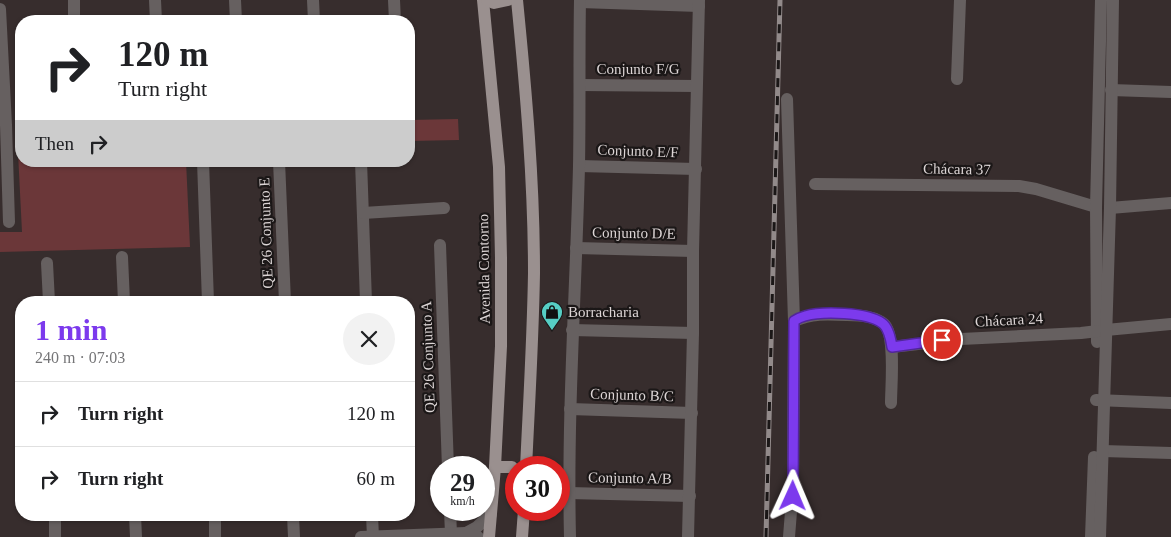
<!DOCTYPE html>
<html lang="en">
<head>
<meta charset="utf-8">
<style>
	:root { --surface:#fff; --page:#f2f2f2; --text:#202124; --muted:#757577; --line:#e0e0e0; --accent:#7c3aed }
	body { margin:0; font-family:"Times New Roman",serif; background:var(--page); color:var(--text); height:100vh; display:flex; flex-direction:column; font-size:19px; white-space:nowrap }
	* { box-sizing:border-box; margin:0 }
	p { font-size:16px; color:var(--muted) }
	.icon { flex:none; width:28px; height:28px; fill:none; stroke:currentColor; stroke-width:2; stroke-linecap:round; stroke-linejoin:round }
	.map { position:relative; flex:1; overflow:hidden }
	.sheet { position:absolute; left:15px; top:296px; width:400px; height:225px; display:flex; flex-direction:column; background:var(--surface); border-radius:20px; box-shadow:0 1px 4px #0004 }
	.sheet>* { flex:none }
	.guide { position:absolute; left:15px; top:15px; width:400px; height:152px; border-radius:20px; box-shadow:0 1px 4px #0004; background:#fff; color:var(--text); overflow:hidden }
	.speed { position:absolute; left:430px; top:456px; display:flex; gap:10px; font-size:25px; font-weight:700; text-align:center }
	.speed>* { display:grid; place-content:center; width:65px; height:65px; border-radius:50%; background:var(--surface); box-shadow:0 1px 4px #0004; line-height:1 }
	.speed small { font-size:12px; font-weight:400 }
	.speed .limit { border:8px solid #d22; background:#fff; color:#111 }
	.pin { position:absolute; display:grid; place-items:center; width:42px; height:42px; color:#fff; margin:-21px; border:2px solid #fff; border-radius:50%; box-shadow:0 1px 5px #0007 }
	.me { position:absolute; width:55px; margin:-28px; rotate:1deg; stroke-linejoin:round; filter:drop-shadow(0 0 4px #0008) }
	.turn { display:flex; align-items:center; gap:18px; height:105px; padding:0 20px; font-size:22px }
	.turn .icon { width:65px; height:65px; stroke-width:2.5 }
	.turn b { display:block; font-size:35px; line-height:42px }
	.then { display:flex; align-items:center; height:48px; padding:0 20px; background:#0003; gap:10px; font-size:19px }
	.round { display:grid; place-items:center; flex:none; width:52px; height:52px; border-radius:26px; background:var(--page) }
	.head { display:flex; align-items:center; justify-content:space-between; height:85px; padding:0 20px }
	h1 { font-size:30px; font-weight:700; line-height:38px; color:var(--accent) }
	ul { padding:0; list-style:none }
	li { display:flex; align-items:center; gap:15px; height:65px; padding:0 20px; border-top:1px solid var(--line) }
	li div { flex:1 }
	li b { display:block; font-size:19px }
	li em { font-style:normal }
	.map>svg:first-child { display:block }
</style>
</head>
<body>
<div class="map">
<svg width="1171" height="537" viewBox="0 0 1171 537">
	<rect width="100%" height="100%" fill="#372d2d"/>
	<g fill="#6b3739">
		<polygon points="458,119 459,140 409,141 409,120"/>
		<polygon points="21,132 21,161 186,161 190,247 0,252 0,232 22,232 17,133"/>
	</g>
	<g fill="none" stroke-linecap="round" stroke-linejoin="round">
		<g stroke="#666060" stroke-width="12">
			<polyline points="74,0 74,21"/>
			<polyline points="155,0 156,21"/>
			<polyline points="235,0 236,21"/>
			<polyline points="313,0 314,21"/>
			<polyline points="394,0 395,21"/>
			<polyline points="580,2 699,6"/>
			<polyline points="0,9 6,125 9,222"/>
			<polyline points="957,79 960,0"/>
			<polyline points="580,85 696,86"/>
			<polyline points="1111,90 1171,92"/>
			<polyline points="787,99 794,321 793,486 789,537"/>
			<polyline points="203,161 208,302"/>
			<polyline points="279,161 285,302"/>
			<polyline points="361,161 366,302"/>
			<polyline points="579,166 696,169"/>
			<polyline points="815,184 1019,186 1036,189 1096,207"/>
			<polyline points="1110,208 1171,203"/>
			<polyline points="363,213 444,208"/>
			<polyline points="440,245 448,468"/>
			<polyline points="576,248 693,251"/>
			<polyline points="122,257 124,302"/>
			<polyline points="47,263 49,302"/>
			<path d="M794 321C811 313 828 314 847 315 858 315 875 316 884 324 896 335 891 386 891 403"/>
			<polyline points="572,330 693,333"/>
			<polyline points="1106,330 1171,324"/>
			<polyline points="1097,342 1096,207 1101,0"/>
			<polyline points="892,347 961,339 1081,333 1098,331"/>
			<polyline points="1096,400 1171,403"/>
			<polyline points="570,409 692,413"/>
			<polyline points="1103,451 1171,453"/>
			<polyline points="569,493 690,496"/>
			<polyline points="450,510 451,534"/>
			<polyline points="55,515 55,537"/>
			<polyline points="135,515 136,537"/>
			<polyline points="215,515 215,537"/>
			<polyline points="293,515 294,537"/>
			<polyline points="372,515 373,537"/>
			<polyline points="466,533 477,527 491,514"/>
			<polyline points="361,537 466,533 478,537"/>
			<path d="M570 537C567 413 576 290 579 166 580 111 579 55 580 0"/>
			<polyline points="688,537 693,333 693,251 699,0"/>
			<polyline points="1091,537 1094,457"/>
			<polyline points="1100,537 1110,208 1113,0"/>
		</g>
		<g stroke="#9a908f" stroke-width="12">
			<polyline points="483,0 499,167 501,258 501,346 495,467 489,537"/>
			<polyline points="487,0 494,3 508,0"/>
			<path d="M517 0C526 91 534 182 534 273 533 338 529 403 526 468"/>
			<polyline points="495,467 512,467 516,473"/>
			<polyline points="522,537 524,510"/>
		</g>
		<g stroke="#928a8a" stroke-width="5">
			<polyline id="rail" points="766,537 780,0"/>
		</g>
		<use href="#rail" stroke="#1b1717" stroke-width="3" stroke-dasharray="9" stroke-linecap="butt"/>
	</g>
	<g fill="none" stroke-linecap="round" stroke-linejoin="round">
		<g stroke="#51269a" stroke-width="12">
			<path id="route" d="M793 496 794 321C797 319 801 317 805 316 822 311 867 312 882 323 888 327 891 340 892 347L942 340"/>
		</g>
		<use href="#route" stroke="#7c3aed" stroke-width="9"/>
	</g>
	<defs>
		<g id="shop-pin" transform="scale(1.125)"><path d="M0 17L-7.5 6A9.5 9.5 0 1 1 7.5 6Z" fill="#56cec4" stroke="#1b1717"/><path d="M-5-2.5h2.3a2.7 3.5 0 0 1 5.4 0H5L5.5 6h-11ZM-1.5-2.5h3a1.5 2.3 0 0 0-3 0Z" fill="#111"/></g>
	</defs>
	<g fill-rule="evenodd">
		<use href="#shop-pin" x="552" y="312"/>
	</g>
	<g text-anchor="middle" stroke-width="4.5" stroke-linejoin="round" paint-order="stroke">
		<g font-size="15" fill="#dcd5d5" stroke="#1b1717">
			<text x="638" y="74">Conjunto F/G</text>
			<text transform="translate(638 151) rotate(2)" y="5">Conjunto E/F</text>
			<text transform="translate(957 169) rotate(1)" y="5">Chácara 37</text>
			<text transform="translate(266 233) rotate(-92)" y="5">QE 26 Conjunto E</text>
			<text transform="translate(634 233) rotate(1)" y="5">Conjunto D/E</text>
			<text transform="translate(484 269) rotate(-91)" y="5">Avenida Contorno</text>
			<text transform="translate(1009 320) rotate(-3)" y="5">Chácara 24</text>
			<text transform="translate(428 357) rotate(-92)" y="5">QE 26 Conjunto A</text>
			<text transform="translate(632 395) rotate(2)" y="5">Conjunto B/C</text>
			<text transform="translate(630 478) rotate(1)" y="5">Conjunto A/B</text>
		</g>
		<g font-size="15" fill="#dcd5d5" stroke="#1b1717" text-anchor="start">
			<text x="568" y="317">Borracharia</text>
		</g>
	</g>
</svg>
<div class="speed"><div>29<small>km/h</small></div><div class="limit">30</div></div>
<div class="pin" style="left:942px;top:340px;background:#d93025"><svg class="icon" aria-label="arrive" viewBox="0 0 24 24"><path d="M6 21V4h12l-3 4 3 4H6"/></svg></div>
<svg class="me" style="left:793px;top:496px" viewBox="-20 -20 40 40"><path d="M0-17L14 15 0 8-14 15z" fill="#7c3aed" stroke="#fff" stroke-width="4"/></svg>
<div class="guide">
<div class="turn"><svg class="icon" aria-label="right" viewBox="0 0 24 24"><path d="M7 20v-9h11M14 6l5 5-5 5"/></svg><div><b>120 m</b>Turn right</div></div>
<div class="then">Then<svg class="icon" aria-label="right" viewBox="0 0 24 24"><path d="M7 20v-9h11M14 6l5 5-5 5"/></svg></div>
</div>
<section class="sheet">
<div class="head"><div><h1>1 min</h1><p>240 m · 07:03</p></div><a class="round"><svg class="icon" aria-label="close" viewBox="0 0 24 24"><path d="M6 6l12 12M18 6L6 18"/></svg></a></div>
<ul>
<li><svg class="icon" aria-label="right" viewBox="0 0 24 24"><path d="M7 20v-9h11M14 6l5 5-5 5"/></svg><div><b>Turn right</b></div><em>120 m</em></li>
<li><svg class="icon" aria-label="right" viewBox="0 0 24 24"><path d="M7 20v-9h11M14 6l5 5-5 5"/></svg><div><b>Turn right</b></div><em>60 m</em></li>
</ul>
</section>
</div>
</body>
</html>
